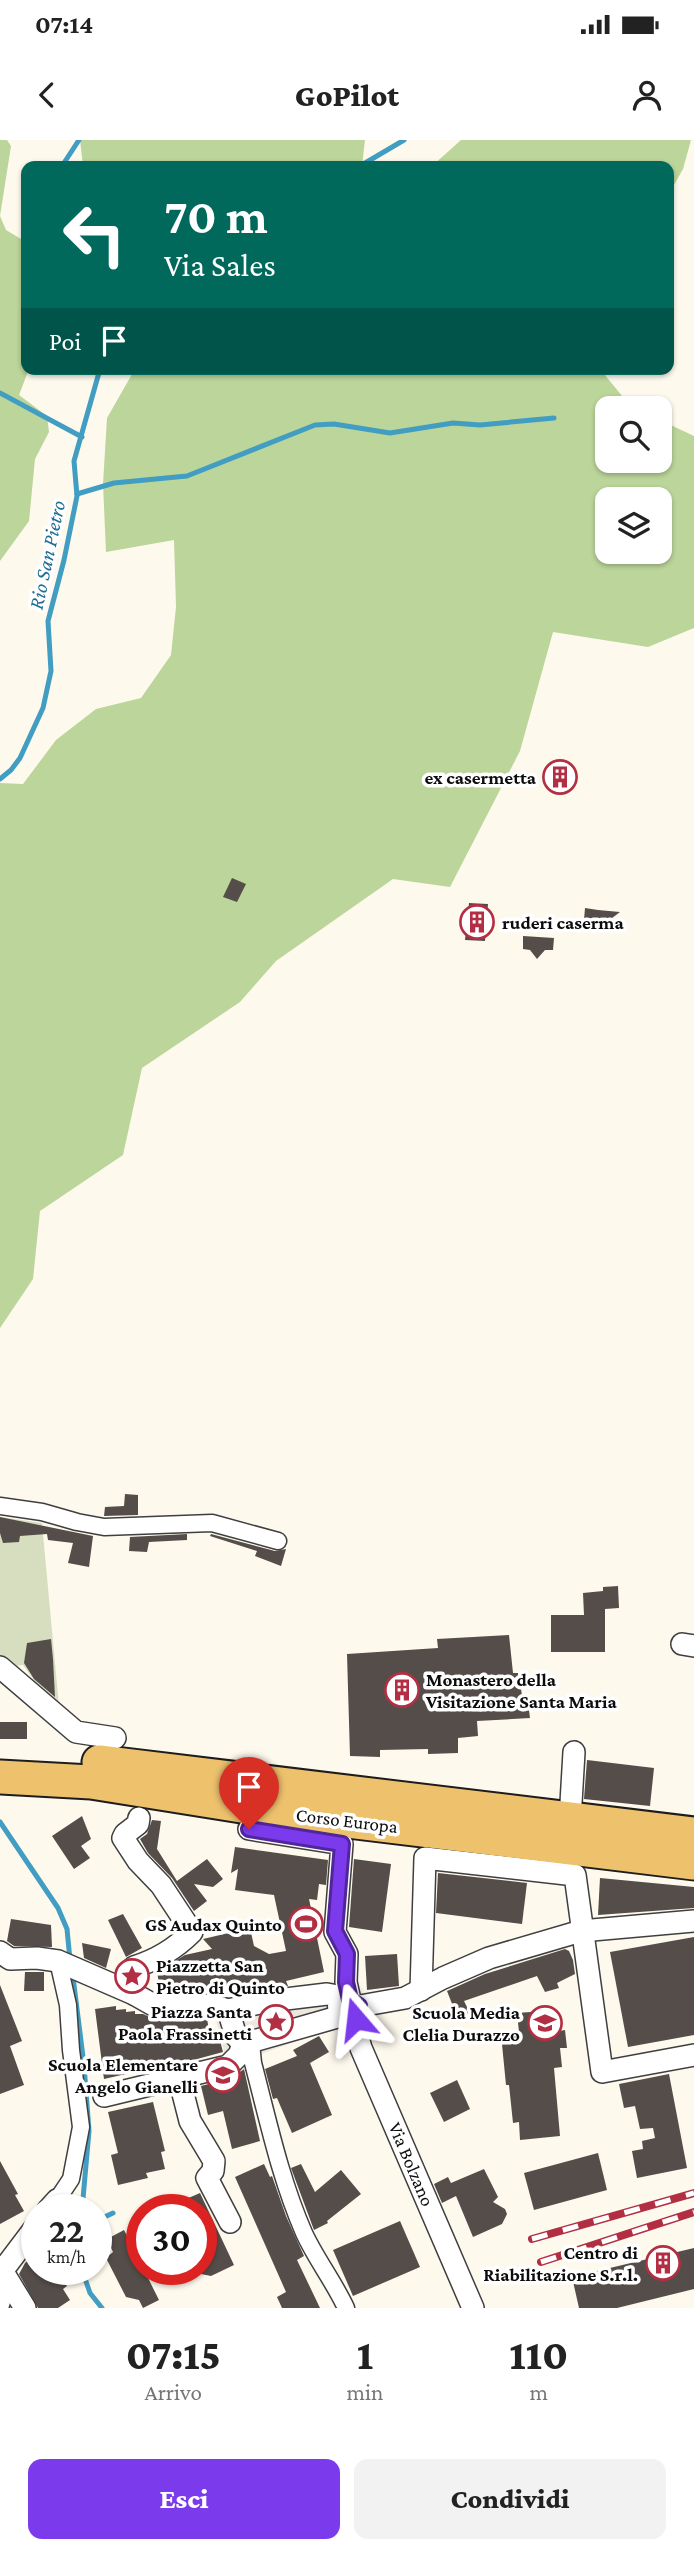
<!DOCTYPE html>
<html lang="it">
<head>
<meta charset="utf-8">
<style>
	:root { --surface:#fff; --page:#f2f2f2; --text:#222; --muted:#767676; --accent:#7c3aed }
	body { margin:0; font-family:"Crimson Pro",serif; background:var(--page); color:var(--text); height:100vh; display:flex; flex-direction:column; font-size:26px; white-space:nowrap }
	* { box-sizing:border-box; margin:0 }
	p { font-size:23px; color:var(--muted) }
	.icon { flex:none; width:38px; height:38px; fill:none; stroke:currentColor; stroke-width:2; stroke-linecap:round; stroke-linejoin:round }
	.map { position:relative; height:2168px; overflow:hidden }
	.side { display:flex; flex-direction:column; background:var(--surface); flex:1 }
	.side>* { flex:none }
	.top-card { position:absolute; left:21px; top:21px; width:653px; height:214px; border-radius:14px; box-shadow:0 2px 5px #0004; background:#00695c; color:#fff; overflow:hidden }
	.tools { position:absolute; left:595px; top:256px; display:grid; gap:14px }
	.tools a { display:grid; place-items:center; width:77px; height:77px; border-radius:14px; background:var(--surface); box-shadow:0 2px 5px #0004; font-size:35px }
	.speed { position:absolute; left:21px; top:2054px; display:flex; gap:14px; font-size:35px; font-weight:700; text-align:center }
	.speed>* { display:grid; place-content:center; width:91px; height:91px; border-radius:50%; background:var(--surface); box-shadow:0 2px 5px #0004; line-height:1 }
	.speed small { font-size:18px; font-weight:400 }
	.speed .limit { border:10px solid #d22; background:#fff; color:#111 }
	.pin { position:absolute; display:grid; place-items:center; width:60px; height:60px; color:#fff; margin:-72px -30px; border-radius:50% 50% 50% 0; rotate:-45deg; box-shadow:0 0 7px #0007 }
	.pin .icon { rotate:45deg }
	.me { position:absolute; width:77px; margin:-38px; rotate:343deg; stroke-linejoin:round; filter:drop-shadow(0 0 5px #0008) }
	.turn { display:flex; align-items:center; gap:24px; height:147px; padding:0 28px; font-size:32px }
	.turn .icon { width:91px; height:91px; stroke-width:2.5 }
	.turn b { display:block; font-size:49px; line-height:60px }
	.then { display:flex; align-items:center; height:66px; padding:0 28px; background:#0003; gap:14px; font-size:26px }
	.eta { display:flex; justify-content:space-evenly; align-items:center; height:119px; text-align:center }
	.eta b { font-size:42px; font-weight:800; line-height:49px }
	.primary-button { display:flex; gap:14px; margin-top:auto; padding:14px 28px }
	.primary-button a { flex:1; height:80px; border-radius:14px; background:var(--accent); color:#fff; font-size:28px; font-weight:800; line-height:80px; text-align:center }
	.primary-button a+a { background:var(--page); color:var(--text) }
	.status { display:flex; justify-content:space-between; align-items:center; height:49px; padding:0 35px; background:var(--surface); direction:ltr }
	.status svg { height:19px; fill:currentColor }
	header { display:flex; justify-content:space-between; align-items:center; height:91px; padding:0 28px; background:var(--surface); font-size:32px; font-weight:800 }
	.map>svg:first-child { display:block }
</style>
</head>
<body>
<div class="status"><b>07:14</b><svg viewBox="0 0 49 12"><path d="M0 12V9h3v3zM5 12V6h3v6zM10 12V3h3v9zM15 12V0h3v12zM26 1h20v11H26zM47 4h2v5h-2z"/></svg></div>
<header><svg class="icon" aria-label="back" viewBox="0 0 24 24"><path d="M15 5l-7 7 7 7"/></svg>GoPilot<svg class="icon" aria-label="person" viewBox="0 0 24 24"><circle cx="12" cy="8" r="4"/><path d="M4 21q1-7 8-7t8 7"/></svg></header>
<div class="map">
<svg width="694" height="2168" viewBox="0 0 694 2168">
	<rect width="100%" height="100%" fill="#fef9ed"/>
	<g fill="#bbd59a" fill-rule="evenodd">
		<polygon points="0,0 7,0 11,6 0,76 6,90 26,102 26,229 29,229 19,255 47,276 49,292 35,319 29,381 0,421"/>
		<polygon points="80,0 365,0 362,26 83,26"/>
		<polygon points="461,0 691,0 683,29 669,54 668,26 432,26"/>
		<path d="M135 229H600L627 262 638 268H607V320H660V280L694 296V488L648 507 553 492 520 611 450 747 393 739 276 821 240 862 142 928 123 1015 40 1071 33 1139 0 1188V643L23 644 56 600 96 569 141 558 171 515 176 467 174 400 106 412 103 344 107 278ZM607 359H660V411H607Z"/>
	</g>
	<polygon fill="#d7dec0" points="0,1377 42,1383 59,1566 49,1561 23,1525 6,1527 0,1519"/>
	<polygon fill="#ede7dd" points="336,1846 336,1887 228,1926 212,1865"/>
	<g fill="none" stroke-linecap="round" stroke-linejoin="round">
		<g stroke="#429dc3" stroke-width="5">
			<polyline points="62,26 79,0"/>
			<polyline points="360,26 404,0"/>
			<polyline points="0,253 82,297"/>
			<polyline points="77,354 114,343 187,336 315,285 334,284 390,293 453,283 480,285 554,278"/>
			<polyline points="0,639 11,630 20,618 43,568 51,531 48,481 64,420 77,356 74,321 100,229"/>
			<polyline points="0,1682 58,1768 67,1789 70,1820"/>
			<polyline points="73,1837 84,1925 89,1991 82,2070"/>
			<polyline points="96,2081 113,2073"/>
			<polyline points="82,2130 90,2153 102,2168"/>
		</g>
	</g>
	<g fill="#544d4a">
		<polygon points="232,738 246,744 237,762 223,757"/>
		<polygon points="469,763 488,764 485,801 465,800"/>
		<polygon points="585,768 598,770 620,772 599,788 593,787 590,782 584,780"/>
		<polygon points="523,796 554,798 553,810 545,810 537,819 530,810 523,809"/>
		<polygon points="125,1354 138,1355 138,1375 104,1376 105,1367 124,1366"/>
		<polygon points="0,1377 93,1396 89,1427 68,1423 73,1403 48,1400 47,1394 20,1396 19,1402 3,1403 0,1393"/>
		<polygon points="187,1394 187,1400 149,1402 147,1412 129,1411 130,1397"/>
		<polygon points="211,1394 275,1411 286,1409 281,1426 255,1416 257,1411 210,1396"/>
		<polygon points="618,1446 619,1468 605,1469 605,1512 551,1512 551,1475 584,1475 583,1453 603,1451 603,1447"/>
		<polygon points="509,1495 513,1533 519,1533 523,1564 528,1563 530,1578 477,1581 478,1596 458,1598 458,1613 428,1614 428,1609 380,1610 380,1617 350,1616 347,1514 438,1508 437,1499"/>
		<polygon points="51,1499 53,1519 55,1557 34,1539 24,1523 27,1503"/>
		<rect x="0" y="1582" width="27" height="17"/>
		<polygon points="587,1620 654,1628 650,1666 584,1659"/>
		<polygon points="82,1676 91,1699 81,1706 90,1718 74,1729 52,1696"/>
		<polygon points="152,1680 161,1681 157,1709 177,1741 207,1719 223,1739 213,1747 194,1744 207,1761 194,1771 172,1738 148,1713 140,1699 147,1694"/>
		<polygon points="235,1707 328,1720 326,1745 319,1744 317,1760 309,1759 324,1832 286,1841 288,1846 236,1855 233,1846 211,1852 161,1854 157,1832 185,1815 212,1809 203,1799 250,1788 254,1806 269,1814 286,1811 274,1755 235,1750 238,1729 231,1733"/>
		<polygon points="354,1719 391,1724 382,1792 349,1787"/>
		<polygon points="438,1733 527,1743 522,1784 436,1773"/>
		<polygon points="600,1738 694,1747 694,1768 598,1775"/>
		<polygon points="123,1774 142,1808 126,1817 108,1780"/>
		<polygon points="11,1779 51,1785 52,1807 14,1806 7,1801"/>
		<polygon points="694,1797 694,1895 628,1907 610,1812"/>
		<polygon points="82,1803 111,1809 106,1828 84,1818"/>
		<polygon points="565,1809 569,1811 573,1820 575,1834 557,1843 559,1848 545,1852 537,1836 464,1861 471,1875 458,1879 447,1851 485,1834"/>
		<polygon points="397,1814 399,1846 367,1850 365,1816"/>
		<polygon points="25,1832 44,1832 44,1851 24,1851"/>
		<polygon points="0,1845 22,1901 10,1906 24,1945 0,1954"/>
		<polygon points="116,1866 116,1870 126,1869 126,1872 135,1871 135,1874 143,1874 157,1880 207,1878 209,1891 217,1889 223,1912 175,1925 174,1923 104,1939 95,1869"/>
		<polygon points="557,1870 559,1891 565,1890 567,1908 560,1908 562,1927 554,1928 560,1996 520,2000 519,1982 513,1983 509,1945 506,1945 501,1894 519,1892 517,1873"/>
		<polygon points="319,1896 329,1912 310,1923 332,1975 292,1993 277,1958 273,1959 265,1929 297,1916 293,1910"/>
		<polygon points="244,1929 260,2001 232,2009 223,1971 208,1975 201,1946 232,1938"/>
		<polygon points="669,1934 687,2028 637,2038 632,2011 643,2009 642,2001 655,1998 653,1988 640,1989 635,1966 624,1968 619,1944"/>
		<polygon points="457,1940 470,1969 444,1982 430,1953"/>
		<polygon points="153,1962 165,2011 161,2012 165,2029 146,2033 148,2038 118,2045 111,2015 118,2013 108,1972"/>
		<polygon points="598,2013 607,2050 534,2070 524,2033"/>
		<polygon points="0,2021 18,2054 15,2055 24,2071 0,2084"/>
		<polygon points="264,2024 270,2037 272,2036 286,2076 304,2116 297,2120 320,2168 282,2168 277,2157 286,2152 235,2037"/>
		<polygon points="301,2024 315,2052 341,2030 361,2054 327,2081 328,2083 314,2090 291,2028"/>
		<polygon points="484,2029 498,2057 493,2062 505,2069 507,2074 502,2084 473,2097 456,2056 442,2063 434,2044 448,2037 451,2043"/>
		<polygon points="200,2053 234,2125 211,2136 201,2134 201,2070 161,2070"/>
		<polygon points="400,2081 420,2127 353,2156 333,2110"/>
		<polygon points="124,2090 142,2125 142,2130 144,2130 159,2160 143,2168 139,2160 126,2157 106,2118 113,2112 107,2099"/>
		<polygon points="694,2108 694,2149 617,2168 579,2168 572,2137"/>
		<polygon points="37,2113 37,2130 56,2130 67,2146 63,2149 70,2160 58,2168 38,2168 19,2134 25,2123"/>
	</g>
	<g fill="none" stroke-linecap="round" stroke-linejoin="round">
		<g stroke="#3f3f3f" stroke-width="19">
			<g id="pedestrian">
				<polyline points="0,1366 42,1372 77,1382 104,1387 212,1383 278,1401"/>
				<path d="M251 1903 253 1923C268 1980 280 2038 304 2093 316 2119 334 2142 346 2168"/>
				<polyline points="57,2060 71,2039 81,1987 71,1910 68,1865 58,1821"/>
				<polyline points="0,2168 8,2142"/>
			</g>
		</g>
		<g stroke="#3f3f3f" stroke-width="24">
			<g id="minor">
				<polyline points="682,1504 694,1506"/>
				<polyline points="0,1527 76,1592 115,1598"/>
				<polyline points="570,1680 574,1612"/>
				<polyline points="249,1689 342,1704 335,1792 347,1814 346,1842 350,1860"/>
				<polyline points="0,1812 10,1819 37,1818 58,1821 134,1854 157,1867 212,1865 228,1870 269,1861 327,1854 338,1856 339,1873 348,1881 359,1875 360,1866"/>
				<polyline points="421,1850 425,1718 575,1735 602,1932 694,1915"/>
				<path d="M134 1854V1827C157 1820 175 1809 192 1792L161 1745 138 1721 123 1698 125 1694 138 1684 139 1678"/>
				<polyline points="360,1866 405,1858 443,1838 489,1818 581,1791 694,1781"/>
				<polyline points="228,1870 236,1896 243,1904 341,1876"/>
				<polyline points="356,1879 356,1890 361,1908 473,2168"/>
				<polyline points="179,1938 190,1981 214,2021 213,2031 207,2038 230,2082"/>
				<polyline points="104,1956 228,1926 239,1915 243,1904"/>
				<polyline points="48,2070 57,2060"/>
				<polyline points="0,2127 25,2168"/>
				<polyline points="0,2134 37,2085"/>
			</g>
		</g>
		<g stroke="#1d1d1d" stroke-width="37">
			<g id="primary">
				<polyline points="99,1622 694,1694"/>
				<polyline points="0,1637 91,1642 298,1675 694,1723"/>
			</g>
		</g>
		<use href="#pedestrian" stroke="#fff" stroke-width="16"/>
		<use href="#minor" stroke="#fff" stroke-width="21"/>
		<use href="#primary" stroke="#eec16d" stroke-width="33"/>
		<g stroke="#b22f43" stroke-width="8">
			<g id="rail">
				<polyline points="532,2099 694,2053"/>
				<polyline points="541,2122 694,2072"/>
			</g>
		</g>
		<use href="#rail" stroke="#fff" stroke-width="5" stroke-dasharray="16" stroke-linecap="butt"/>
	</g>
	<g fill="none" stroke-linecap="round" stroke-linejoin="round">
		<g stroke="#51269a" stroke-width="18">
			<polyline id="route" points="249,1689 342,1704 335,1791 347,1814 346,1842 350,1860 359,1866 359,1875 356,1879"/>
		</g>
		<use href="#route" stroke="#7c3aed" stroke-width="12"/>
	</g>
	<defs>
		<g id="building-ring" transform="scale(1.75)"><circle r="9.5" fill="#fff" stroke="#b22f43" stroke-width="1.5"/><path d="M-4-6H4V6H1V3H-1V6H-4ZM-2.5-4.3h1.7v1.8h-1.7ZM.8-4.3h1.7v1.8H.8ZM-2.5-1h1.7V.8h-1.7ZM.8-1h1.7V.8H.8Z" fill="#b22f43"/></g>
		<g id="stadium-ring" transform="scale(1.75)"><circle r="9.5" fill="#fff" stroke="#b22f43" stroke-width="1.5"/><path d="M0-5a6.5 5 0 1 0 0 10a6.5 5 0 1 0 0-10ZM-3.5-1.8h7v3.6h-7Z" fill="#b22f43"/></g>
		<g id="sight-ring" transform="scale(1.75)"><circle r="9.5" fill="#fff" stroke="#b22f43" stroke-width="1.5"/><path d="M0-6L1.8-2.2L6-1.7L2.9 1.2L3.7 5.4L0 3.3L-3.7 5.4L-2.9 1.2L-6-1.7L-1.8-2.2Z" fill="#b22f43"/></g>
		<g id="school-ring" transform="scale(1.75)"><circle r="9.5" fill="#fff" stroke="#b22f43" stroke-width="1.5"/><path d="M0-5L7-2L0 1L-7-2ZM-4 1L0 2.5L4 1V4Q0 6-4 4Z" fill="#b22f43"/></g>
	</defs>
	<g fill-rule="evenodd">
		<use href="#building-ring" x="560" y="637"/>
		<use href="#building-ring" x="477" y="782"/>
		<use href="#building-ring" x="402" y="1550"/>
		<use href="#stadium-ring" x="306" y="1784"/>
		<use href="#sight-ring" x="132" y="1836"/>
		<use href="#sight-ring" x="276" y="1882"/>
		<use href="#school-ring" x="545" y="1883"/>
		<use href="#school-ring" x="223" y="1935"/>
		<use href="#building-ring" x="663" y="2123"/>
	</g>
	<g text-anchor="middle" stroke-width="7" stroke-linejoin="round" paint-order="stroke">
		<g font-size="19" font-weight="bold" fill="#0c0c0c" stroke="#fff" text-anchor="end">
			<text x="536" y="644">ex casermetta</text>
			<text x="502" y="789" text-anchor="start">ruderi caserma</text>
			<text x="426" y="1546" text-anchor="start">Monastero della<tspan x="426" dy="22">Visitazione Santa Maria</tspan></text>
			<text x="282" y="1791">GS Audax Quinto</text>
			<text x="156" y="1832" text-anchor="start">Piazzetta San<tspan x="156" dy="22">Pietro di Quinto</tspan></text>
			<text x="252" y="1878">Piazza Santa<tspan x="252" dy="22">Paola Frassinetti</tspan></text>
			<text x="520" y="1879">Scuola Media<tspan x="520" dy="22">Clelia Durazzo</tspan></text>
			<text x="198" y="1931">Scuola Elementare<tspan x="198" dy="22">Angelo Gianelli</tspan></text>
			<text x="638" y="2119">Centro di<tspan x="638" dy="22">Riabilitazione S.r.l.</tspan></text>
		</g>
		<g font-size="19" fill="#0c0c0c" stroke="#fff">
			<text transform="translate(347 1680) rotate(7)" y="7">Corso Europa</text>
			<text transform="translate(412 2024) rotate(67)" y="7">Via Bolzano</text>
		</g>
		<g font-size="21" font-style="italic" fill="#1f6d94" stroke="#fff">
			<text transform="translate(47 415) rotate(-78)" y="7">Rio San Pietro</text>
		</g>
	</g>
</svg>
<div class="tools">
<a><svg class="icon" aria-label="search" viewBox="0 0 24 24"><circle cx="10" cy="10" r="6"/><path d="M15 15l6 6"/></svg></a>
<a><svg class="icon" aria-label="layers" viewBox="0 0 24 24"><path d="M12 4l9 5-9 5-9-5zM3 14l9 5 9-5"/></svg></a>
</div>
<div class="speed"><div>22<small>km/h</small></div><div class="limit">30</div></div>
<div class="pin" style="left:249px;top:1689px;background:#d93025"><svg class="icon" aria-label="arrive" viewBox="0 0 24 24"><path d="M6 21V4h12l-3 4 3 4H6"/></svg></div>
<svg class="me" style="left:356px;top:1879px" viewBox="-20 -20 40 40"><path d="M0-17L14 15 0 8-14 15z" fill="#7c3aed" stroke="#fff" stroke-width="4"/></svg>
<div class="top-card">
<div class="turn"><svg class="icon" aria-label="left" viewBox="0 0 24 24"><path d="M17 20v-9H6M10 6l-5 5 5 5"/></svg><div><b>70 m</b>Via Sales</div></div>
<div class="then">Poi<svg class="icon" aria-label="arrive" viewBox="0 0 24 24"><path d="M6 21V4h12l-3 4 3 4H6"/></svg></div>
</div>
</div>
<section class="side">
<div class="eta">
<div><b>07:15</b><p>Arrivo</p></div>
<div><b>1</b><p>min</p></div>
<div><b>110</b><p>m</p></div>
</div>
<div class="primary-button"><a>Esci</a><a>Condividi</a></div>
</section>
</body>
</html>
